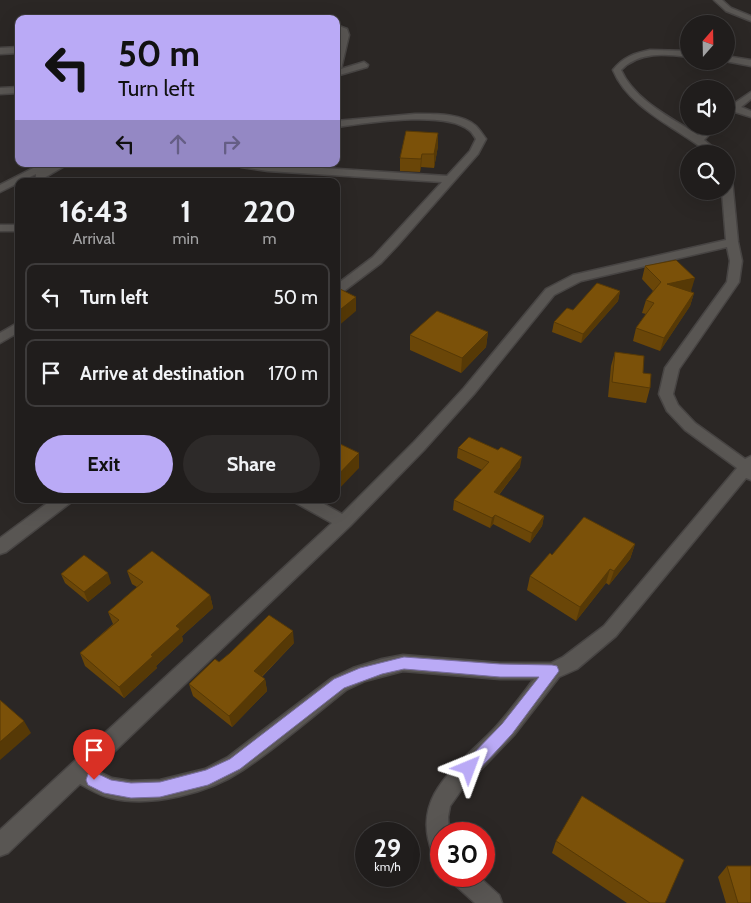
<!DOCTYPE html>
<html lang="en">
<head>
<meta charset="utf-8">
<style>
	:root { --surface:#201d1c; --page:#2d2a29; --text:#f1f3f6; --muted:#a2a2a3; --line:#3d3b3b; --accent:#baaaf6 }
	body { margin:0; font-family:Cabin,sans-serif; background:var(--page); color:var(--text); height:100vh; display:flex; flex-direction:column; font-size:19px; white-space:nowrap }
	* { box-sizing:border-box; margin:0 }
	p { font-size:16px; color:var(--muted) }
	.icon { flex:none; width:28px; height:28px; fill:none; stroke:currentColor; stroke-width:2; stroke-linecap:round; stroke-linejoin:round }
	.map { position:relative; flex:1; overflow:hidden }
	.drawer { position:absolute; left:15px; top:178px; width:325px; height:325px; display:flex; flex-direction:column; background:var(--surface); border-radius:10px; box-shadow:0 5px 20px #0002,0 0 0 1px var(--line) }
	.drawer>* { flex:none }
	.top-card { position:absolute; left:15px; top:15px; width:325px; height:152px; border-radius:10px; box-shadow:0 5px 20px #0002,0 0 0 1px var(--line); background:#baaaf6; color:#111; overflow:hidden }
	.needle { width:32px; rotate:20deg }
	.buttons { position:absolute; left:680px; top:15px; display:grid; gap:10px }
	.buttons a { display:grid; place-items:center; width:55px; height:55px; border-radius:50%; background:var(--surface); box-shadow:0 5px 20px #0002,0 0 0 1px var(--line); font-size:25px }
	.speed { position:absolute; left:355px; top:822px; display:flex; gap:10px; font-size:25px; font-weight:700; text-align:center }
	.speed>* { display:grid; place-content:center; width:65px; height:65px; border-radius:50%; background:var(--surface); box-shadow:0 5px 20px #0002,0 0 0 1px var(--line); line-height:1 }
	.speed small { font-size:12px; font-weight:400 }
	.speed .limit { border:8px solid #d22; background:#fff; color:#111 }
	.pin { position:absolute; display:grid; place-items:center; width:42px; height:42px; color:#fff; margin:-51px -21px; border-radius:50% 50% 50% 0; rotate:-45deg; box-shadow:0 0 5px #0007 }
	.pin .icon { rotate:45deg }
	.me { position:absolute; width:55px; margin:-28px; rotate:44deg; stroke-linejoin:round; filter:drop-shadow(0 0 4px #0008) }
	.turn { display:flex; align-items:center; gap:18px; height:105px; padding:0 20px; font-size:22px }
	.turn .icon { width:65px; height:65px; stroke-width:2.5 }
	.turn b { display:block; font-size:35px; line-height:42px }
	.lanes { display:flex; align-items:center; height:48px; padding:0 20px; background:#0003; justify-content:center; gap:25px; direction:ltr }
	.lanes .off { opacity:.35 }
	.eta { display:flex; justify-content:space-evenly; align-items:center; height:85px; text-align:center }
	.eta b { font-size:30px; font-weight:700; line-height:35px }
	.button { display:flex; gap:10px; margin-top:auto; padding:10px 20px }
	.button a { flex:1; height:58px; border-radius:30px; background:var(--accent); color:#111; font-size:20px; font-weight:700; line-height:58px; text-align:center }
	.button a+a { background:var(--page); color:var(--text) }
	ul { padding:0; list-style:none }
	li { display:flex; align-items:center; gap:15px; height:68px; margin:0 10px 8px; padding:0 10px; border:2px solid var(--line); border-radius:10px }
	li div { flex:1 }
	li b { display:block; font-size:19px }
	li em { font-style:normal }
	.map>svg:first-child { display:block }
</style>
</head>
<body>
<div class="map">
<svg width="751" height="903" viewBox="0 0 751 903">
	<rect width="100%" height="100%" fill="#2b2725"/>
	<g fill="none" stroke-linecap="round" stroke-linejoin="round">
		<g stroke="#474443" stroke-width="3">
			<g id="minor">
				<polygon points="714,0 722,0 731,8 751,16 751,21 726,11"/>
				<polygon points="336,25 347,29 349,35 341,69 364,62 368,65 367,67 336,76 336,53 341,35 336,30"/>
				<polygon points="19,47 19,53 0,54 0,48"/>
				<path d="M650 50 689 51V57C666 54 639 51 621 70 635 101 672 118 698 135L706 126H717L704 140 721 154H710C678 128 629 109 613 70 623 57 635 53 650 50Z"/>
				<polygon points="726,56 751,60 751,66 725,61"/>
				<polygon points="19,87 19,93 0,94 0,88"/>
				<polygon points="751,92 751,99 741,107 751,111 751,117 735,112 726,117 726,109"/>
				<path d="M415 114C434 114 462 113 476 126 480 130 483 135 486 139L478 154 398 245 381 263 340 294 336 295V285L373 257 442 182 268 171 241 167 236 164H260L447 176 470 151 476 139C474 136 472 132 469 130 445 110 366 123 336 127V121Z"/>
				<polygon points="41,164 53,164 52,166 56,164 68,164 44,178 36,178 36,174 0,192 0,185"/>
				<path d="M726 166 731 169 738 242 742 261 739 282 679 369 673 394 678 405 695 423 745 459 751 456V480L746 478 616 636 577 669 559 677 514 735 462 789 450 806 448 817 449 834H441V857L433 854C409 796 458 766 493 730 508 714 521 696 534 679H500L403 671 365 681 346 690C312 717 279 746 243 770 209 793 151 808 111 798 100 796 90 789 80 784L8 853 0 856V830L332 523 296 503 294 499H315L342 514 414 442 464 388 546 289 573 275 726 240 722 191H726ZM727 247 730 261 727 282 665 368 659 394 667 411 685 430 737 468 604 626 563 657 551 663H500L403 655 382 659 353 668 332 678 228 757 205 769 160 780 131 781 112 778 95 770 350 526 424 450 474 394 554 295 581 281Z"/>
				<rect x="0" y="225" width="19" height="6"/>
				<polygon points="19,322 19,332 0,343 0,333"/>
				<polygon points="53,499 72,499 70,503 6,552 0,554 0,538"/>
				<polygon points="451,876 478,876 499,895 502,903 475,903 454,884"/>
			</g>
		</g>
		<use href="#minor" fill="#595653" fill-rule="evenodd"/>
	</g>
	<g fill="#6a4608">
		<polygon points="438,133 438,146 434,168 421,167 420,172 400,171 400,158"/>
		<polygon points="645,266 691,291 690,291 694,293 690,306 660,351 633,341 636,328 646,314 642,313 646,300 653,291 642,279"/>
		<polygon points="620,291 618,301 581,343 552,332 554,322 573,310"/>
		<polygon points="488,332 486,347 461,373 410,350 410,335"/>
		<polygon points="615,352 643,373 650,388 646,403 608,397 611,366"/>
		<polygon points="458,448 520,467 499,495 544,516 542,526 530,543 493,524 490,528 453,510 454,500 482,470 457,458"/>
		<polygon points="635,544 630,559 609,585 606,583 576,621 527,590 530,576 552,555"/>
		<polygon points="127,571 210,595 213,608 182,636 183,641 156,666 157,668 124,698 85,666 80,653 113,624 108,612 137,587 132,584"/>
		<polygon points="61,574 111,583 88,602 65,583"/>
		<polygon points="294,643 262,677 265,679 267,691 232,727 193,696 189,684"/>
		<polygon points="556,841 665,903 627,903 552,853"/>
		<polygon points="727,866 751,903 726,903 718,877"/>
	</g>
	<g fill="#563906">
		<polygon points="438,133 438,146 434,168 434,154"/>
		<polygon points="422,154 421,167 420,172 421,159"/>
		<polygon points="695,278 691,291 663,297 667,284"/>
		<polygon points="620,291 618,301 581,343 583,334"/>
		<polygon points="694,293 690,306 660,351 664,338"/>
		<polygon points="356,297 356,311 336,328 336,313"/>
		<polygon points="488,332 486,347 461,373 462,358"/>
		<polygon points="359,453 359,468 336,492 336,477"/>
		<polygon points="522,457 520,467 493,502 494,492"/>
		<polygon points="495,515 493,524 490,528 492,518"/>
		<polygon points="544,516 542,526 530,543 532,533"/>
		<polygon points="635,544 630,559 609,585 614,571"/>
		<polygon points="610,569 606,583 576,621 580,607"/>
		<polygon points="108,573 111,583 88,602 84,592"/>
		<polygon points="210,595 213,608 182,636 183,641 156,666 157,668 124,698 119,687 151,655 176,626"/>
		<polygon points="293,631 294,643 256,682 254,671"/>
		<polygon points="265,679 267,691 232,727 229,716"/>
		<polygon points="24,721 31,733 0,760 0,742"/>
	</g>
	<g fill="#7b5109" stroke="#563906">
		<polygon points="406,131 438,133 434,154 422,154 421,159 400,158"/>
		<polygon points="676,260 695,278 667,284 694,293 664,338 636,328 654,303 646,300 661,282 645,266"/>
		<polygon points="597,283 620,291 583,334 554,322 567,308 573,310"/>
		<polygon points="338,288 356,297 336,313 336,290"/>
		<polygon points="437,311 488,332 462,358 410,335"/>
		<polygon points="615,352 644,356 643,373 651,374 650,388 612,382"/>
		<polygon points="469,437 498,450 501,447 522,457 494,492 544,516 532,533 495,515 492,518 454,500 489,462 458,448"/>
		<polygon points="336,442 359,453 336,477"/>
		<polygon points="584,517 635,544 614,571 610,569 580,607 530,576 550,553 552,555"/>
		<polygon points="152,551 210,595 176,626 180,629 151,655 153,656 119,687 80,653 119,620 108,612 143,582 127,571"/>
		<polygon points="84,555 108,573 84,592 61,574"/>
		<polygon points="269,615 293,631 254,671 265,679 229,716 189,684 215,659 219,662 230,653"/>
		<polygon points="0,700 24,721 0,742"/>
		<polygon points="582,796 684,860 665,903 650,903 556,841"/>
		<polygon points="727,866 751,866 751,903 738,903"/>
	</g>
	<polygon fill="#baaaf6" stroke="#796ea0" points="404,657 500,664 552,665 557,666 559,671 512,734 475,774 469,776 464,774 462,768 464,763 502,724 539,677 500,677 404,669 382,674 344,688 240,769 208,785 160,797 131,798 104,793 88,785 86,780 88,774 94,772 111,780 131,783 160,782 206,770 230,759 334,679 360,668"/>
</svg>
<div class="buttons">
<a><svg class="needle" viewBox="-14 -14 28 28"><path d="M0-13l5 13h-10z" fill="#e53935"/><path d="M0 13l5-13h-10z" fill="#a2a2a3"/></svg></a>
<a><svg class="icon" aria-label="sound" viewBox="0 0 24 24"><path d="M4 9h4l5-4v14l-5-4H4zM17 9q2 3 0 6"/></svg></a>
<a><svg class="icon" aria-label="search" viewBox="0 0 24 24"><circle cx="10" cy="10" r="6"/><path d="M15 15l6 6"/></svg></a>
</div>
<div class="speed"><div>29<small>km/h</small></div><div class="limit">30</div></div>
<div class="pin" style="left:94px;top:780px;background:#d93025"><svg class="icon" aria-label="arrive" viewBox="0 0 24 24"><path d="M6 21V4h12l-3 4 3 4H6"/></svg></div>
<svg class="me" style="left:469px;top:768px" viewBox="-20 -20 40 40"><path d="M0-17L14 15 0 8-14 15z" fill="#baaaf6" stroke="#fff" stroke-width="4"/></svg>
<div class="top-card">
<div class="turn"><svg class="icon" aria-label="left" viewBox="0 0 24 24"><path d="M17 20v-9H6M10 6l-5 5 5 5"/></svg><div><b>50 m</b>Turn left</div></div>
<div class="lanes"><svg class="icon" aria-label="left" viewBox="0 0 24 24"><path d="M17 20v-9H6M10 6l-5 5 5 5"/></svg><svg class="icon off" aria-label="ahead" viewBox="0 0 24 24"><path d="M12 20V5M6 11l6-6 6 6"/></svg><svg class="icon off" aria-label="right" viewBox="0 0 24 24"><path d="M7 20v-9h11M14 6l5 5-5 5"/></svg></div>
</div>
<section class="drawer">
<div class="eta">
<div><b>16:43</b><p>Arrival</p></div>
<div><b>1</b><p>min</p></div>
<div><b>220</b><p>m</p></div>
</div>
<ul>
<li><svg class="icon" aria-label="left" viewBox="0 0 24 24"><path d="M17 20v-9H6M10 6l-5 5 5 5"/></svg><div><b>Turn left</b></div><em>50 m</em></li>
<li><svg class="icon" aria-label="arrive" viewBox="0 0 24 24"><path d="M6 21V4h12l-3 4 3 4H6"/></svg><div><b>Arrive at destination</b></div><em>170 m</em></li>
</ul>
<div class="button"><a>Exit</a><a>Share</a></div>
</section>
</div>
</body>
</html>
